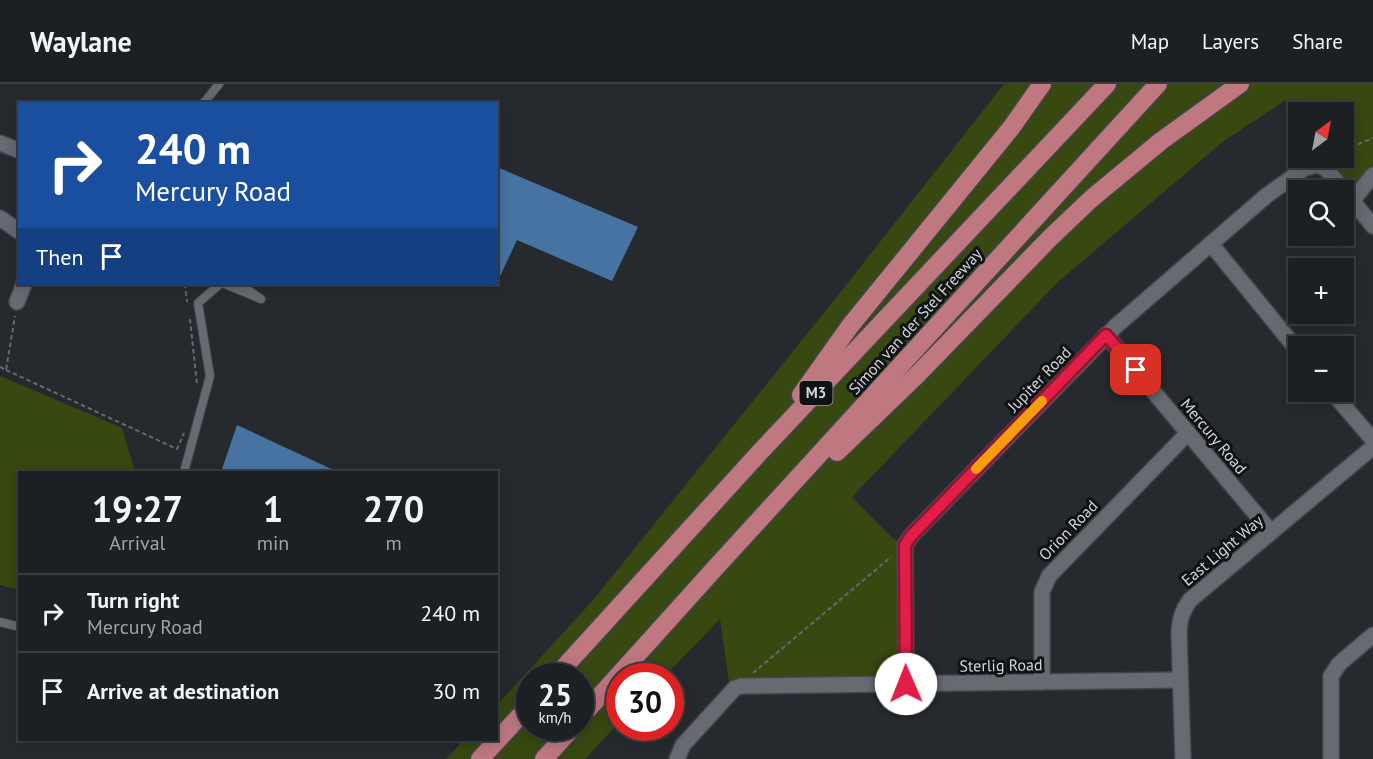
<!DOCTYPE html>
<html lang="en">
<head>
<meta charset="utf-8">
<style>
	:root { --surface:#1c2022; --page:#25282a; --text:#f1f3f6; --muted:#a0a3a5; --line:#3a3e40 }
	body { margin:0; font-family:"PT Sans",sans-serif; background:var(--page); color:var(--text); height:100vh; display:flex; flex-direction:column; font-size:22px; white-space:nowrap }
	* { box-sizing:border-box; margin:0 }
	p { font-size:20px; color:var(--muted) }
	.icon { flex:none; width:33px; height:33px; fill:none; stroke:currentColor; stroke-width:2; stroke-linecap:round; stroke-linejoin:round }
	.map { position:relative; flex:1; overflow:hidden }
	.drawer { position:absolute; left:18px; top:387px; width:480px; height:270px; display:flex; flex-direction:column; background:var(--surface); border-radius:0px; box-shadow:0 3px 15px #0003,0 0 0 2px var(--line) }
	.drawer>* { flex:none }
	.guide { position:absolute; left:18px; top:18px; width:480px; height:183px; border-radius:0px; box-shadow:0 3px 15px #0003,0 0 0 2px var(--line); background:#1a4fa0; color:#fff; overflow:hidden }
	.needle { width:39px; rotate:32deg }
	.buttons { position:absolute; left:1288px; top:18px; display:grid; gap:12px }
	.buttons a { display:grid; place-items:center; width:66px; height:66px; border-radius:0px; background:var(--surface); box-shadow:0 3px 15px #0003,0 0 0 2px var(--line); font-size:30px }
	.speed { position:absolute; left:516px; top:579px; display:flex; gap:12px; font-size:30px; font-weight:700; text-align:center }
	.speed>* { display:grid; place-content:center; width:78px; height:78px; border-radius:50%; background:var(--surface); box-shadow:0 3px 15px #0003,0 0 0 2px var(--line); line-height:1 }
	.speed small { font-size:15px; font-weight:400 }
	.speed .limit { border:9px solid #d22; background:#fff; color:#111 }
	.pin { position:absolute; display:grid; place-items:center; width:51px; height:51px; color:#fff; margin:-26px; border-radius:12px; box-shadow:0 3px 9px #0006 }
	.me { position:absolute; width:66px; margin:-33px; rotate:359deg; stroke-linejoin:round; filter:drop-shadow(0 0 4px #0008) }
	.turn { display:flex; align-items:center; gap:21px; height:126px; padding:0 18px; font-size:27px }
	.turn .icon { width:78px; height:78px; stroke-width:2.5 }
	.turn b { display:block; font-size:42px; line-height:51px }
	.then { display:flex; align-items:center; height:57px; padding:0 18px; background:#0003; gap:12px; font-size:22px }
	.eta { display:flex; justify-content:space-evenly; align-items:center; height:102px; text-align:center }
	.eta b { font-size:36px; font-weight:600; line-height:42px }
	ul { padding:0; list-style:none }
	li { display:flex; align-items:center; gap:18px; height:78px; padding:0 18px; border-top:2px solid var(--line) }
	li div { flex:1 }
	li b { display:block; font-size:22px }
	li em { font-style:normal }
	header { display:flex; align-items:center; gap:36px; box-sizing:border-box; height:84px; padding:0 30px; background:var(--surface); border-bottom:2px solid var(--line) }
	header strong { font-size:28px }
	nav { display:flex; gap:33px; margin-inline-start:auto; font-size:21px }
	.map>svg:first-child { display:block }
</style>
</head>
<body>
<header>
<strong>Waylane</strong>
<nav><a>Map</a><a>Layers</a><a>Share</a></nav>
</header>
<div class="map">
<svg width="1373" height="675" viewBox="0 0 1373 675">
	<rect width="100%" height="100%" fill="#262a2e"/>
	<g fill="#374811" fill-rule="evenodd">
		<path d="M1004 0H1373V91L1352 117 1319 81 1321 74H1344V28H1299V32L1286 16 1225 56 1058 198 852 413 891 453 905 461 906 600 729 599 720 535 665 592H620L619 639 585 675H446L464 656H496L497 621 594 515 843 205ZM530 592H580V644H530Z"/>
		<polygon points="0,292 122,344 135,388 20,388 19,506 0,501"/>
	</g>
	<g fill="#4773a2">
		<polygon points="497,83 638,143 612,197 517,156 496,201 494,200 496,200"/>
		<polygon points="237,341 338,388 221,388"/>
	</g>
	<g fill="none" stroke-linecap="round" stroke-linejoin="round">
		<g stroke="#42464a" stroke-width="10">
			<g id="lane">
				<polyline points="203,20 219,0"/>
				<polyline points="225,200 261,215 239,200"/>
				<polyline points="184,388 210,292 198,219 220,200"/>
				<polyline points="0,538 20,543"/>
			</g>
		</g>
		<g stroke="#42464a" stroke-width="18">
			<g id="street">
				<polyline points="0,59 20,67"/>
				<polyline points="1344,107 1373,142"/>
				<polyline points="1352,117 1373,91"/>
				<polyline points="0,134 20,148"/>
				<polyline points="1211,160 1299,268"/>
				<polyline points="17,218 24,200"/>
				<polyline points="1106,251 1271,448"/>
				<polyline points="1332,308 1373,356"/>
				<polyline points="1042,598 1042,508 1049,492 1188,349"/>
				<polyline points="906,600 905,461 911,452 1116,242 1266,112 1305,84 1319,81 1327,86 1344,106"/>
				<polyline points="677,675 683,661 735,604 741,602 1180,596"/>
				<path d="M1183 675 1179 548C1180 535 1182 527 1190 516L1373 363"/>
				<polyline points="1331,675 1331,592 1339,580 1373,551"/>
			</g>
		</g>
		<g stroke="#42464a" stroke-width="21">
			<g id="highway">
				<polyline points="801,311 850,242 1011,44 1042,0"/>
				<polyline points="837,368 917,291 1050,154 1091,115 1161,57 1240,0"/>
				<polyline points="556,592 760,368 1107,0"/>
				<polyline points="580,634 717,482 1158,0"/>
				<polyline points="480,675 530,621"/>
				<polyline points="544,675 572,644"/>
			</g>
		</g>
		<g stroke="#66696d" stroke-width="2" stroke-dasharray="4.5 3" stroke-linecap="butt">
			<polyline points="1344,66 1373,54"/>
			<polyline points="185,200 187,218"/>
			<polyline points="190,235 197,301"/>
			<polyline points="0,283 6,286 15,232"/>
			<polyline points="6,286 177,365 184,349"/>
			<polyline points="753,589 891,473"/>
		</g>
		<use href="#lane" stroke="#666b71" stroke-width="8"/>
		<use href="#street" stroke="#666b71" stroke-width="15"/>
		<use href="#highway" stroke="#bf7780" stroke-width="18"/>
	</g>
	<g fill="none" stroke-linecap="round" stroke-linejoin="round">
		<g stroke="#92132f" stroke-width="15">
			<polyline id="route" points="906,600 905,461 911,452 1106,251 1136,286"/>
		</g>
		<use href="#route" stroke="#e11d48" stroke-width="10"/>
		<polyline stroke="#f59e0b" stroke-width="10" points="976,385 1042,317"/>
	</g>
	<g text-anchor="middle" stroke-width="6" stroke-linejoin="round" paint-order="stroke">
		<rect fill="#101214" stroke="#9a9d9f" stroke-width="1.5" x="799.5" y="297" width="33" height="24" rx="4.5"/>
		<g font-size="15" font-weight="bold" fill="#d5d8db">
			<text x="816" y="314">M3</text>
		</g>
		<g font-size="16" fill="#d5d8db" stroke="#101214">
			<text transform="translate(915 237) rotate(-48)" y="6">Simon van der Stel Freeway</text>
			<text transform="translate(1039 295) rotate(-46)" y="6">Jupiter Road</text>
			<text transform="translate(1214 352) rotate(50)" y="6">Mercury Road</text>
			<text transform="translate(1068 446) rotate(-46)" y="6">Orion Road</text>
			<text transform="translate(1222 466) rotate(-40)" y="6">East Light Way</text>
			<text transform="translate(1001 581) rotate(-1)" y="6">Sterlig Road</text>
		</g>
	</g>
</svg>
<div class="buttons">
<a><svg class="needle" viewBox="-14 -14 28 28"><path d="M0-13l5 13h-10z" fill="#e53935"/><path d="M0 13l5-13h-10z" fill="#a0a3a5"/></svg></a>
<a><svg class="icon" aria-label="search" viewBox="0 0 24 24"><circle cx="10" cy="10" r="6"/><path d="M15 15l6 6"/></svg></a>
<a>+</a>
<a>−</a>
</div>
<div class="speed"><div>25<small>km/h</small></div><div class="limit">30</div></div>
<div class="pin" style="left:1136px;top:286px;background:#d93025"><svg class="icon" aria-label="arrive" viewBox="0 0 24 24"><path d="M6 21V4h12l-3 4 3 4H6"/></svg></div>
<svg class="me" style="left:906px;top:600px" viewBox="-20 -20 40 40"><circle r="19" fill="#fff"/><path d="M0-13L10 11 0 6-10 11z" fill="#e11d48"/></svg>
<div class="guide">
<div class="turn"><svg class="icon" aria-label="right" viewBox="0 0 24 24"><path d="M7 20v-9h11M14 6l5 5-5 5"/></svg><div><b>240 m</b>Mercury Road</div></div>
<div class="then">Then<svg class="icon" aria-label="arrive" viewBox="0 0 24 24"><path d="M6 21V4h12l-3 4 3 4H6"/></svg></div>
</div>
<section class="drawer">
<div class="eta">
<div><b>19:27</b><p>Arrival</p></div>
<div><b>1</b><p>min</p></div>
<div><b>270</b><p>m</p></div>
</div>
<ul>
<li><svg class="icon" aria-label="right" viewBox="0 0 24 24"><path d="M7 20v-9h11M14 6l5 5-5 5"/></svg><div><b>Turn right</b><p>Mercury Road</p></div><em>240 m</em></li>
<li><svg class="icon" aria-label="arrive" viewBox="0 0 24 24"><path d="M6 21V4h12l-3 4 3 4H6"/></svg><div><b>Arrive at destination</b></div><em>30 m</em></li>
</ul>
</section>
</div>
</body>
</html>
